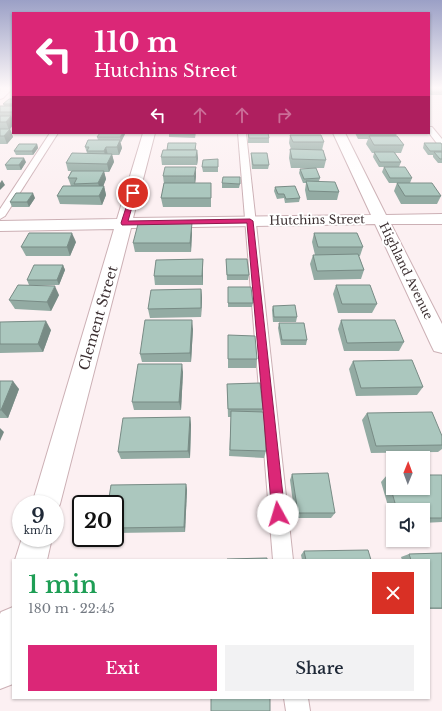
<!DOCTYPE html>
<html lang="en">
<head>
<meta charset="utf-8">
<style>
	:root { --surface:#fff; --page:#f2f2f3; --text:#1f2937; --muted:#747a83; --accent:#db2777 }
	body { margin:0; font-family:"Libre Baskerville",serif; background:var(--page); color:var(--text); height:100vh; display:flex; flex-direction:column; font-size:15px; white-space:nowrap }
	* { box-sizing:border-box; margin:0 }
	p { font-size:13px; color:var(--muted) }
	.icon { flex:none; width:22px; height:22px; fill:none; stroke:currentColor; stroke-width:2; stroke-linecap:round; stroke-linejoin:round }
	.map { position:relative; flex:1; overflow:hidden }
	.panel { position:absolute; left:12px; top:559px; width:418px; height:140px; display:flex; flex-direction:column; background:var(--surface); border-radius:0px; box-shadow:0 1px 3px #0004 }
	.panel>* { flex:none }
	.banner { position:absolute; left:12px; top:12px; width:418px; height:122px; border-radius:0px; box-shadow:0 1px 3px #0004; background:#db2777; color:#fff; overflow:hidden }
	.needle { width:26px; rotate:1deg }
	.buttons { position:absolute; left:386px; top:451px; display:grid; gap:8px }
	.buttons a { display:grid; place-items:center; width:44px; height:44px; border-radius:0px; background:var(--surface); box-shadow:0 1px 3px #0004; font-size:20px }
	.speed { position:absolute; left:12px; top:495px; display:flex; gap:8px; font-size:20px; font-weight:700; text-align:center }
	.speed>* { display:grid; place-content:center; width:52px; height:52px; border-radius:50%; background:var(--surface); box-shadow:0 1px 3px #0004; line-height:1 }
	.speed small { font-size:10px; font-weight:400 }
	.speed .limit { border:2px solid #111; border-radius:6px; background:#fff; color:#111 }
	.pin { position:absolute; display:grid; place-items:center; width:34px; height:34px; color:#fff; margin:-17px; border:2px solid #fff; border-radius:50%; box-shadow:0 1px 4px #0007 }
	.me { position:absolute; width:44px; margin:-22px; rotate:354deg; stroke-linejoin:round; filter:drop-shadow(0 0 3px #0008) }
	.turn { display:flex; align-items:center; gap:14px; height:84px; padding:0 16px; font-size:18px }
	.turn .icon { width:52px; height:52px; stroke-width:2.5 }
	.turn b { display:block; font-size:28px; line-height:34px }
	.lanes { display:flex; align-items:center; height:38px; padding:0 16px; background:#0003; justify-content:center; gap:20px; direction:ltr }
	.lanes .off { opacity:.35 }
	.round { display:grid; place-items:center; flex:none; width:42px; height:42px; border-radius:0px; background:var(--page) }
	.head { display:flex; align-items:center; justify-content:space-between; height:68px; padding:0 16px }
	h1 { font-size:24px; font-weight:600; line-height:30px; color:#1e9e55 }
	.button { display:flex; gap:8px; margin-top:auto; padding:8px 16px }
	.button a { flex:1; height:46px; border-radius:0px; background:var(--accent); color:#fff; font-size:16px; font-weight:600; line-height:46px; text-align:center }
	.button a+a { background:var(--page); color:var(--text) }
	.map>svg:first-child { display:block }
</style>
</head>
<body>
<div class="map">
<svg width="442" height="711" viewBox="0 0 442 711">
	<rect width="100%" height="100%" fill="#fcf0f2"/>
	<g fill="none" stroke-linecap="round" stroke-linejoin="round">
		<g stroke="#ccb0b5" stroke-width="2">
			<g id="service">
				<polygon points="429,127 432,127 442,139 442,146 439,146 429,133"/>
				<polygon points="50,133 58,133 5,216 0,219 0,209"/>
				<polygon points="238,133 246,133 293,560 273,560"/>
				<polygon points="284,698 308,698 310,711 286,711"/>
			</g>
		</g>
		<g stroke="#ccb0b5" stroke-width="2">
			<g id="minor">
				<polygon points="3,87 13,88 3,98 0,99 0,91"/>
				<polygon points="143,133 155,133 133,218 371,215 333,133 345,133 386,215 442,214 442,224 391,224 442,324 442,353 434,351 431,345 375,224 131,228 60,504 55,515 55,504 32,504 114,229 0,231 0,221 117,219"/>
				<polygon points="22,538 52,538 47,560 15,560"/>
				<polygon points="13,607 13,684 0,689 0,614 1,612"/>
			</g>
		</g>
		<use href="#service" fill="#fff" fill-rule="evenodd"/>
		<use href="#minor" fill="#fff" fill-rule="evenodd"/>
	</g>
	<g fill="#93aba3">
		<polygon points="429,87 442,87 442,95 431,95 429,94"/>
		<polygon points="13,99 13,119 12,119 13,125 10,129 13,137 7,144 0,144 0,106 4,106 3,104"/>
		<polygon points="169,133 196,133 195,138 169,137"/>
		<polygon points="248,133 269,138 269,143 248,143"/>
		<polygon points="355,133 397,133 396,136 404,145 401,153 395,153 401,162 399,167 379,167 373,157 374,153 372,153 366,144 368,139 358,139"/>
		<polygon points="125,134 121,142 120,142 122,148 119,155 112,155 114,162 109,172 104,172 106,179 103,186 104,186 106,195 102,205 60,204 57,196 71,186 68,178 71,171 68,171 66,163 87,153 85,147 98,140 97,137"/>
		<polygon points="290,135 324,142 322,150 326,160 324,168 291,168 289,158 290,149 291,149 289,143"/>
		<polygon points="424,143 442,145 442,163 438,163 433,157 433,155 428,155 423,148"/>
		<polygon points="37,144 38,148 33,155 16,155 14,151"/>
		<polygon points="196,147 196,150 197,150 198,158 197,165 162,165 161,157"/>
		<polygon points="251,153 269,165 268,169 252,169 251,157"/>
		<polygon points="218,159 218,172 203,172 202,167"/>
		<polygon points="26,162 21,170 7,170 5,165"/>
		<polygon points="384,167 412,178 410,183 441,196 437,204 401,204 394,191 397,183 389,183 382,172"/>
		<polygon points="300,169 320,178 319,181 339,192 337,200 307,200 305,190 306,183 303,183 299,173"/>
		<polygon points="163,176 196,176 195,183 211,183 211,207 163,207 161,198 164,184"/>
		<polygon points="222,183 240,184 239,188 222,188"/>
		<polygon points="275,187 300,198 299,202 285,203 284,198 277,199 274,191"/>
		<polygon points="35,198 29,207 12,207 10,202"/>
		<polygon points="192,232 191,252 135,252 133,243"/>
		<polygon points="314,233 363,247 360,256 359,256 364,270 361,279 314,280 310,264 313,255 315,255 312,242"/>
		<polygon points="76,242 70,256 26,256 21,247"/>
		<polygon points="203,259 203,285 155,285 154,276"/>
		<polygon points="226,259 249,275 248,280 227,280"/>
		<polygon points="63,265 65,270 59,285 29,285 27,280"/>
		<polygon points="336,285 377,304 372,313 338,313 333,294"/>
		<polygon points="228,287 253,303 252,307 228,307"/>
		<polygon points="201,289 202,298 201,317 150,318 148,309"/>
		<polygon points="59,295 51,311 15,309 9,300"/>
		<polygon points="273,306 297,317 296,322 273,322 272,310"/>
		<polygon points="341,320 404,342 399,351 344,351 338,329"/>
		<polygon points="0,322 51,330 43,352 0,353"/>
		<polygon points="279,323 307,340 306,345 281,345 278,328"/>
		<polygon points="193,329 191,362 142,362 140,354"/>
		<polygon points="228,335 257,359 256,368 228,368"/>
		<polygon points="353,361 423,387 417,395 356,396 349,369"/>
		<polygon points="183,372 181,410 134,410 132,402"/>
		<polygon points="0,381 19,389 8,418 0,418"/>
		<polygon points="227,384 263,409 262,412 266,451 264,458 229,456 231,417 228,417"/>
		<polygon points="367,413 442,436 442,449 438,452 371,453 362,420"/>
		<polygon points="190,417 191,425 190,458 121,459 118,452"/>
		<polygon points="292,474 335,513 331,518 295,518 290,480"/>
		<polygon points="387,475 442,475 442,522 423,523 423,510 393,510 393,523 381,482"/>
		<polygon points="186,484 187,490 185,532 115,533 115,504"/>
		<polygon points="304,551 371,560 302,560 301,555"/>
		<polygon points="442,553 442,609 429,609 429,560 402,560 401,557 409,554"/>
	</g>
	<g fill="#788b85">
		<polygon points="11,116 13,121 13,125 10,129 13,137 7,144 4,136 9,130 6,122"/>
		<polygon points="123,133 125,133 125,134 121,142 120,137"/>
		<polygon points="120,140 122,148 119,155 117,147"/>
		<polygon points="37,144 38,148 33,155 32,151"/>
		<polygon points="106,147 108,155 106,159 104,151"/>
		<polygon points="197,150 198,158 197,165 196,157"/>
		<polygon points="112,154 114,162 109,172 107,164"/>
		<polygon points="24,158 26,162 21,170 19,165"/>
		<polygon points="196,167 196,176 195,185 194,176"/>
		<polygon points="104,171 106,179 101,192 98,183"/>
		<polygon points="2,180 5,185 0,190 0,183"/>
		<polygon points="104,186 106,195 102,205 99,196"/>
		<polygon points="33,193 35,198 29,207 27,202"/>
		<polygon points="192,223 192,232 191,252 190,243"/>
		<polygon points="72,233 76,242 70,256 67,247"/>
		<polygon points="203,259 203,285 202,276"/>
		<polygon points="63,265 65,270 59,285 57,280"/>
		<polygon points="55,286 59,295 51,311 47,302"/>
		<polygon points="201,289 202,298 201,317"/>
		<polygon points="192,320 193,329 191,362 190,353"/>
		<polygon points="46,321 51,330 43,352 38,344"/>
		<polygon points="182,364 183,372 181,410 179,402"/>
		<polygon points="13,381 19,389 8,418 1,410"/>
		<polygon points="190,417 191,425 190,458 188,451"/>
		<polygon points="0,428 4,432 0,441"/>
		<polygon points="186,484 187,490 185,532 184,527"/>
	</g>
	<g fill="#abc7be" stroke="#788b85">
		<polygon points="429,88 442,88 442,92 432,92"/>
		<polygon points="9,99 13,99 13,104 3,104"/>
		<rect x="0" y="106" width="13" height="6"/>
		<polygon points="0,116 11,116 6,122 0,122"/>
		<polygon points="0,129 10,129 4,136 0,136"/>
		<polygon points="100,133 123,133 120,137 97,137"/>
		<polygon points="169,133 195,133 195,134"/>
		<polygon points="248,133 268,133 269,138 249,138"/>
		<polygon points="290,135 321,135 324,142 293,142"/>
		<polygon points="369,136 397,136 404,145 374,145"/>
		<polygon points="88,140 120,140 117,147 106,147 104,151 87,151 89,147 85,147"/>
		<polygon points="168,143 196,143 195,150 167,150"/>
		<polygon points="424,143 441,143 442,145 442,151 430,151"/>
		<polygon points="19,144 37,144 32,151 14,151"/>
		<polygon points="290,149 323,150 326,160 292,159"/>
		<polygon points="163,150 197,150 196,157 161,157"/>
		<polygon points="374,152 394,152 401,162 380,162"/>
		<polygon points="434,152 442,152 442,159 440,159"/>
		<polygon points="72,153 112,154 107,164 66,163"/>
		<polygon points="251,153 267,153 269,165 253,165"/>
		<polygon points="11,158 24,158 19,165 5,165"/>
		<polygon points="218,159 218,167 202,167 203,160"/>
		<polygon points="165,167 196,167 194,176 163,176"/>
		<polygon points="384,167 405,167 412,178 390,178"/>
		<polygon points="316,168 320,178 304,179 300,169"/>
		<polygon points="72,171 104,171 98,183 74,184 77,178 68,178"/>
		<polygon points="223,177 240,177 240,184 222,183"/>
		<polygon points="306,181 335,182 339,192 309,191"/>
		<polygon points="164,183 211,183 211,198 161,198"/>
		<polygon points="397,183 432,183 441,196 405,196"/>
		<polygon points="63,186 104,186 99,196 57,196"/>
		<polygon points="295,186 300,198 286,199 284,194 278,194 275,187"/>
		<polygon points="16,193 33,193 27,202 10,202"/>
		<polygon points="192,223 190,243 133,243 138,224"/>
		<polygon points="29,233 72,233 67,247 21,247"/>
		<polygon points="314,233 357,233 363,247 318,247"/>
		<polygon points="358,254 364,270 317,271 313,255"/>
		<polygon points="203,259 202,276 154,276 156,260"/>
		<polygon points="226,259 247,259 249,275 227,275"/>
		<polygon points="34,265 63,265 57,280 27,280"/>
		<polygon points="18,285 55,286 47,302 9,300"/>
		<polygon points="336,285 370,285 377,304 342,304"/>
		<polygon points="228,287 251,287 253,303 228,303"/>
		<polygon points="201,289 201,308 148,309 151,290"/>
		<polygon points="295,305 297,317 274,317 273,306"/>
		<polygon points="145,320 192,320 190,353 140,354"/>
		<polygon points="341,320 395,320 404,342 347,343"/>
		<polygon points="46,321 38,344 0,344 0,322"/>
		<polygon points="279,323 304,323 307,340 282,340"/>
		<polygon points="228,335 255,336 257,359 228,359"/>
		<polygon points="412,360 423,387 361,388 353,361"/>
		<polygon points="138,364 182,364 179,402 132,402"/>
		<polygon points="0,381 13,381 1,410 0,410"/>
		<polygon points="260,383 263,409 228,409 227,384"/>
		<polygon points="231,411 264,412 266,451 230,450"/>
		<polygon points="432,412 442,436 442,445 376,446 367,413"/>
		<polygon points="190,417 188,451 118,452 123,418"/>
		<polygon points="328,473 335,513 298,513 292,474"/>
		<polygon points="387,475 393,475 393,488 423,488 423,475 442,475 442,518 423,518 423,510 397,510"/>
		<polygon points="186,484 184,527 115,528 115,504 108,504 111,485"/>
		<polygon points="368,550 371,560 306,560 304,551"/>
		<polygon points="442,553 442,608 429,608 429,560 411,560 409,554"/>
		<polygon points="267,558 267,560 228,560 227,559"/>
		<rect x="211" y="698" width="59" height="13"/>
	</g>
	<linearGradient id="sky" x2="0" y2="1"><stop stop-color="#9ba0c6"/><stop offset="0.47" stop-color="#fef8f9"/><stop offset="1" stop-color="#fef8f9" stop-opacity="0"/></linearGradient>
	<rect width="442" height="187" fill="url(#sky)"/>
	<polygon fill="#db2777" stroke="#8e194d" points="131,192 136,193 128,221 250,219 253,221 285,514 283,518 278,520 274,518 272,514 247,223 122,225 121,223"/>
	<g text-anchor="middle" stroke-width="4" stroke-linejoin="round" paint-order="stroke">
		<g font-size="12" fill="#3c3032" stroke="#fff">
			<text transform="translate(317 220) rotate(-1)" y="4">Hutchins Street</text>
			<text transform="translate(406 271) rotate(64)" y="4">Highland Avenue</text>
		</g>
		<g font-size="14" fill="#3c3032" stroke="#fff">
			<text transform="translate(98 318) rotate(-74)" y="5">Clement Street</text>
		</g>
	</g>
</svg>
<div class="buttons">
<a><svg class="needle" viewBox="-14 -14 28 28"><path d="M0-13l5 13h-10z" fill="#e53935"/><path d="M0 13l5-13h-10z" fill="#747a83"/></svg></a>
<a><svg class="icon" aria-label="sound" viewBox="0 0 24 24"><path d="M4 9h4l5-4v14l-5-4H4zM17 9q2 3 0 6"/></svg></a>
</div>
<div class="speed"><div>9<small>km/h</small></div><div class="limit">20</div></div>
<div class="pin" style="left:133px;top:193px;background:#d93025"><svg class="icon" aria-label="arrive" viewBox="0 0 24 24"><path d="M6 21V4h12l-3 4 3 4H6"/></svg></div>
<svg class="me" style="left:278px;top:514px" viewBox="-20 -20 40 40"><circle r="19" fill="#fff"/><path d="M0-13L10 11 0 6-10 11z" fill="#db2777"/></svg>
<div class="banner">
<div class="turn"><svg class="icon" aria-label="left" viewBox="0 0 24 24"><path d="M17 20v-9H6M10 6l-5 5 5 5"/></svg><div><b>110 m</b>Hutchins Street</div></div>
<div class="lanes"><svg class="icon" aria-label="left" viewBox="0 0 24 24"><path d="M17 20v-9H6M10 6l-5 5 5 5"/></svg><svg class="icon off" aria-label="ahead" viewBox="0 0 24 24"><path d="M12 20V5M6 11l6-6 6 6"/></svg><svg class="icon off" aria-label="ahead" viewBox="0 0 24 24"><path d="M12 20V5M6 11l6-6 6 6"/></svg><svg class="icon off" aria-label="right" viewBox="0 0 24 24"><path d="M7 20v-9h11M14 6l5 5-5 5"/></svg></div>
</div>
<section class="panel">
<div class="head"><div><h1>1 min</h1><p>180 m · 22:45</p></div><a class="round" style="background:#d93025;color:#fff"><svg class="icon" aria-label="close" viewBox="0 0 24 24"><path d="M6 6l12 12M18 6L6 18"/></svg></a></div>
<div class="button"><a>Exit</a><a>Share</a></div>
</section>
</div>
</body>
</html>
